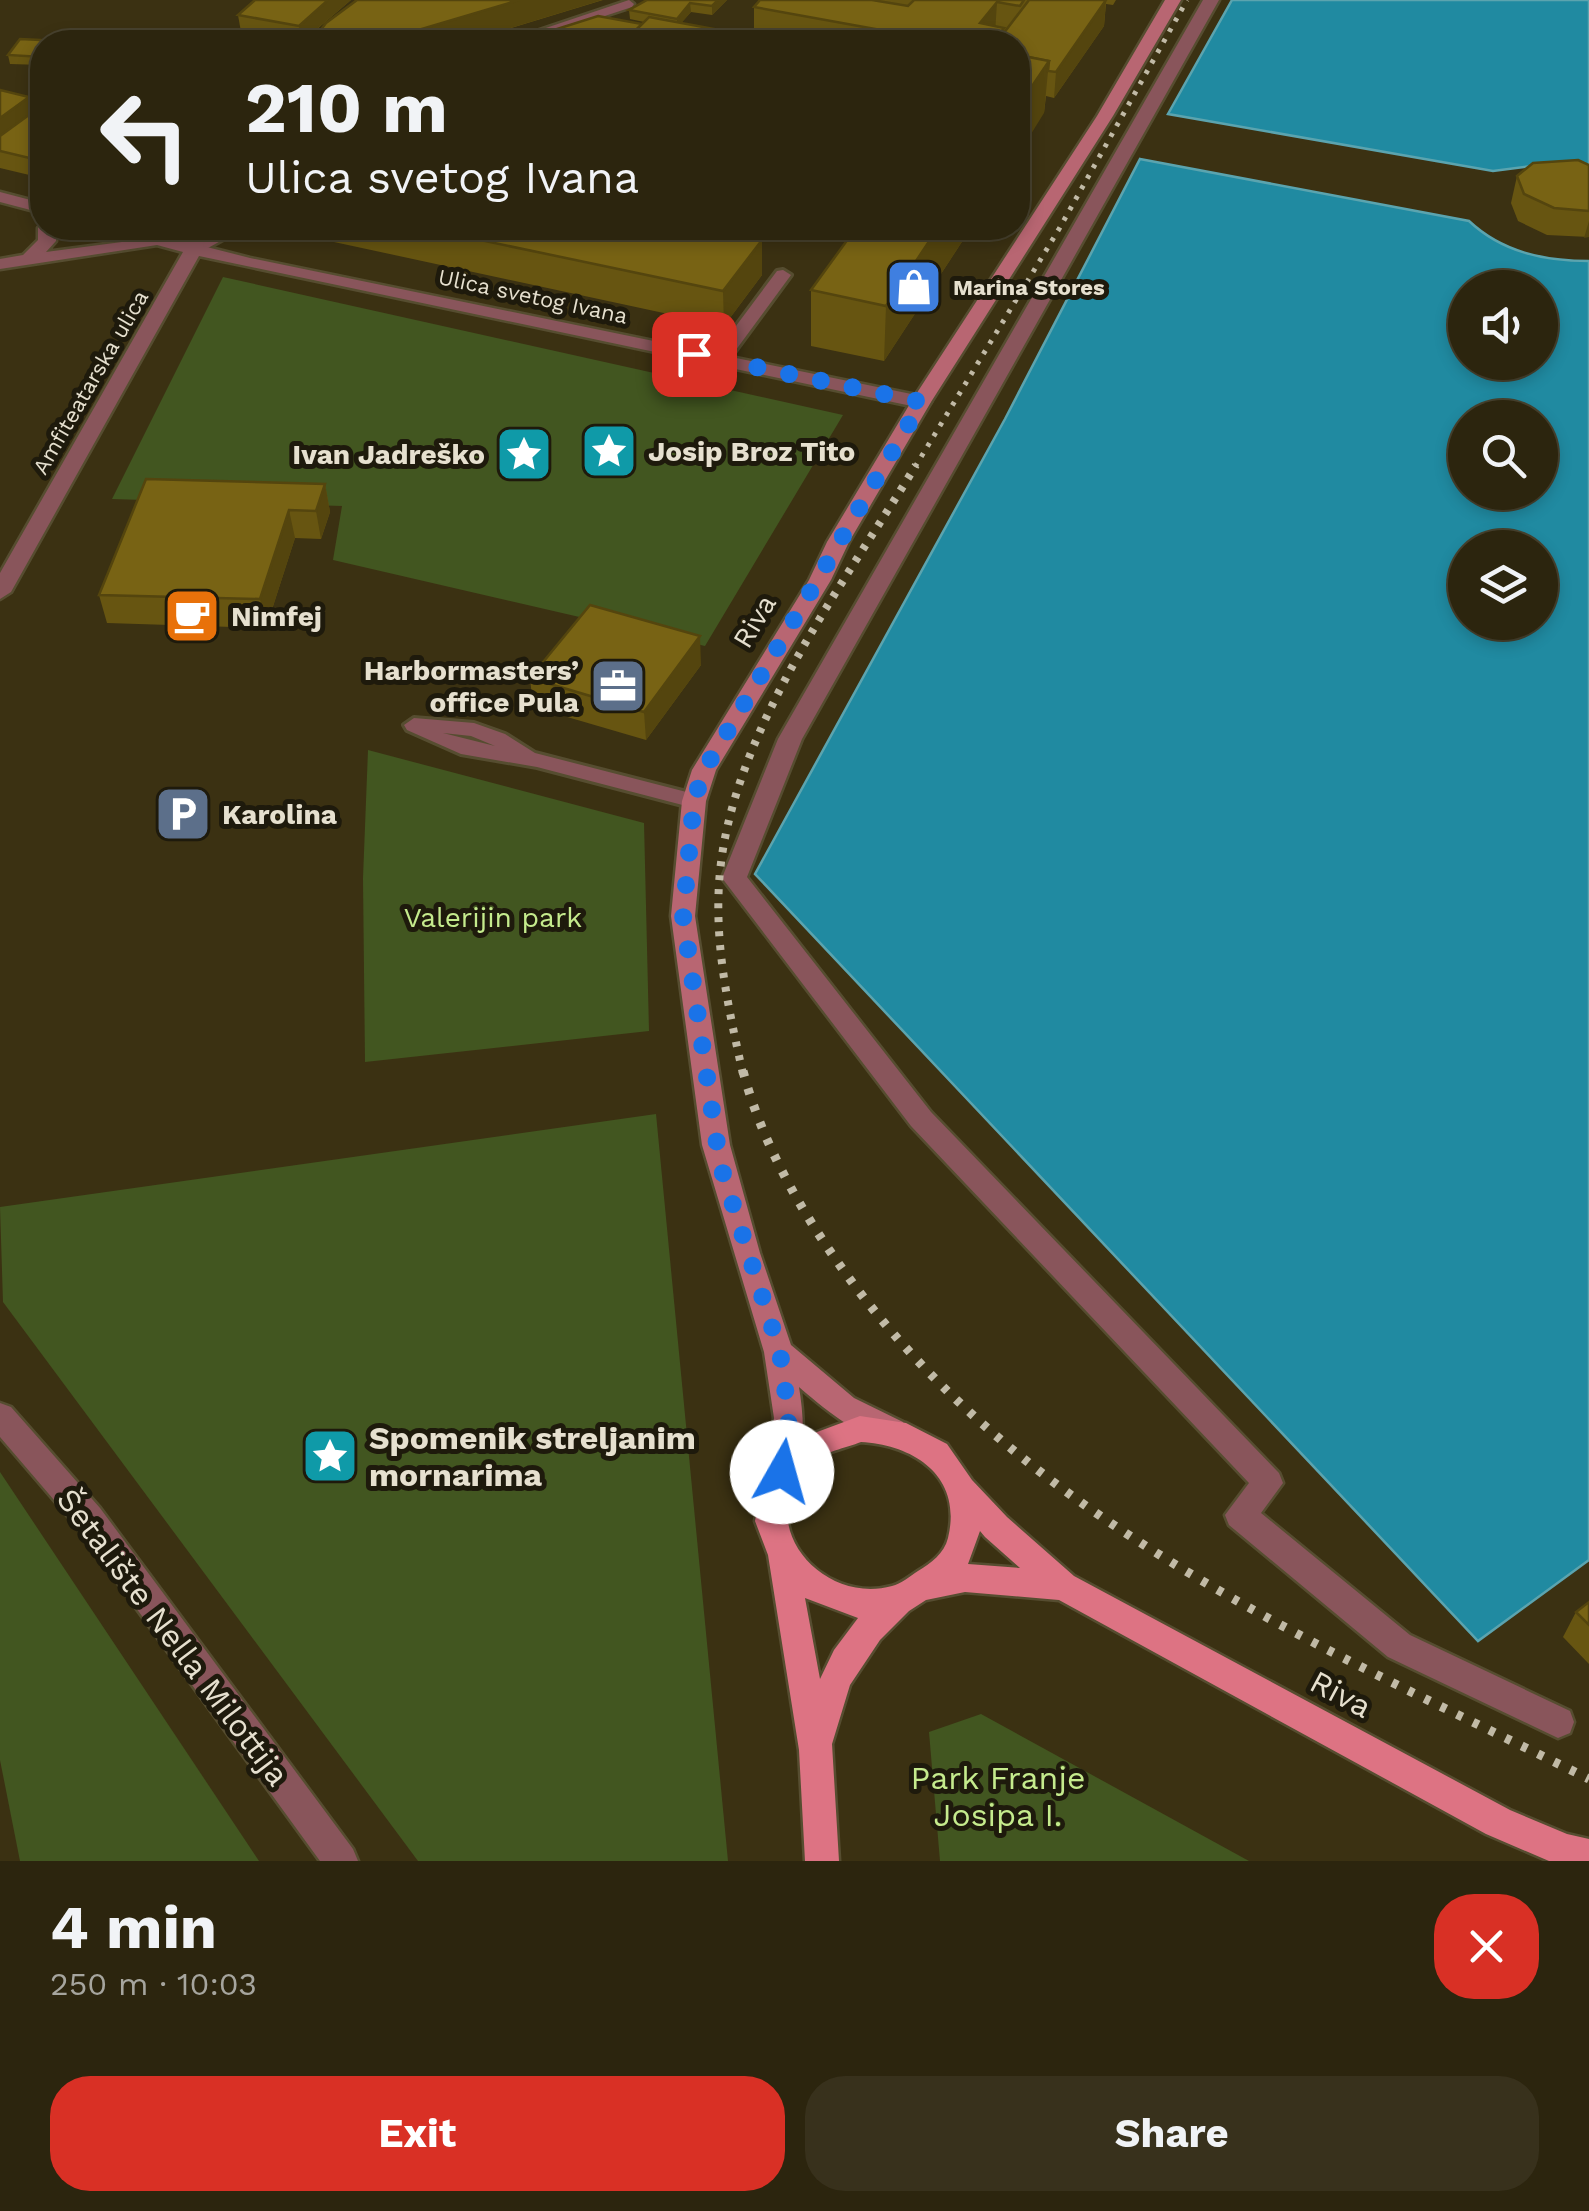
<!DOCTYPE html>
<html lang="en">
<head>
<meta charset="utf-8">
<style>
	:root { --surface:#2c250e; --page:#38311c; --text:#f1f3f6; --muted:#a6a59e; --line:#48422e; --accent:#d93025 }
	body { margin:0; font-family:"Work Sans",sans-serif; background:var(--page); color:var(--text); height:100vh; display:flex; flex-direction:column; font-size:38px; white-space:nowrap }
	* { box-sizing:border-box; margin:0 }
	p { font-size:32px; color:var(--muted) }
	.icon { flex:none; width:55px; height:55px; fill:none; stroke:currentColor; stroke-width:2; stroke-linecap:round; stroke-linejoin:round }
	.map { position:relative; height:1861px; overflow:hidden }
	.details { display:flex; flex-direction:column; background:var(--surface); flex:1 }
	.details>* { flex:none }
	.top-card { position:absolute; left:30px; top:30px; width:1000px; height:210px; border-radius:40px; box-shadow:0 5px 15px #0003,0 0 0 2px var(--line); background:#2c250e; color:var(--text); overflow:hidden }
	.controls { position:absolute; left:1448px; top:270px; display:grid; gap:20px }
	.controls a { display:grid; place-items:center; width:110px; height:110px; border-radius:50%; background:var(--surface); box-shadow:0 5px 15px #0003,0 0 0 2px var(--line); font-size:50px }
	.pin { position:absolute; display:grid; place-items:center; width:85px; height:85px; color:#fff; margin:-42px; border-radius:20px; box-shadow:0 5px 15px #0006 }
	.me { position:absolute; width:110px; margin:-55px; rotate:7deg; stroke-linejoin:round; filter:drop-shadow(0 0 8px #0008) }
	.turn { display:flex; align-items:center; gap:35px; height:210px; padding:0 50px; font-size:45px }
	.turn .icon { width:130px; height:130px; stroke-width:2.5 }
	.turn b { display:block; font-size:70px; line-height:85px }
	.round { display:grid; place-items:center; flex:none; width:105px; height:105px; border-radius:40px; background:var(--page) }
	.summary { display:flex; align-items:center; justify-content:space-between; height:170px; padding:0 50px }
	h1 { font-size:60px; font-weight:700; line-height:75px }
	.button { display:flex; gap:20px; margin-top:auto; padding:20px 50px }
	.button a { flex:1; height:115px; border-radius:40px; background:var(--accent); color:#fff; font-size:40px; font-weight:700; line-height:115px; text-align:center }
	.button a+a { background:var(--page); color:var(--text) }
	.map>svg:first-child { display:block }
</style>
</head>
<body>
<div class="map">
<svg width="1589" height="1861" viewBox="0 0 1589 1861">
	<rect width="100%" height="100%" fill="#3b3112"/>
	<g fill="#425620">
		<polygon points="223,277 843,415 705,646 333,560 342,506 112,499"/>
		<polygon points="368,750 644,823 649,1031 365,1062 363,878"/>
		<polygon points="656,1114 728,1861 418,1861 3,1302 0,1207"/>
		<polygon points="0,1472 259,1861 20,1861 0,1760"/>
		<polygon points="981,1714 1249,1861 940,1861 929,1732"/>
	</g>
	<g fill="#208aa1" stroke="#5ba4af" stroke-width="2.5" fill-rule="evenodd">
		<polygon points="1232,0 1589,0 1589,171 1547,164 1493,171 1168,114"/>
		<path d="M1140 159 1469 221C1502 252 1544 261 1589 261V1560L1478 1641 755 874 1005 419ZM1465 288H1540V362H1465ZM1465 418H1540V492H1465ZM1465 548H1540V622H1465Z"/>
	</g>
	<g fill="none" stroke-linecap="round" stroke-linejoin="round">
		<g stroke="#564d30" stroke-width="6">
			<g id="service">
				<polygon points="783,270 791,275 727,362 715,362 715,354 777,271"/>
				<path d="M414 718 474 723 505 734 535 753 702 796 705 801 694 808 537 767 461 754 407 730 404 725ZM443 733 471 736 495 746Z"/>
			</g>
		</g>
		<g stroke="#564d30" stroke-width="5">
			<polygon id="pedestrian" points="1203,0 1219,0 802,739 747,877 931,1112 1279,1473 1283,1483 1261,1513 1410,1635 1570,1711 1574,1722 1570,1733 1558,1738 1388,1657 1229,1525 1225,1515 1249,1483 911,1126 722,878 778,739"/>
		</g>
		<g stroke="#564d30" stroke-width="5">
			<g id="minor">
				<polygon points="629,0 634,4 632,7 526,42 504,42"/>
				<polygon points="222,228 244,228 199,253 187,253 184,249"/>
				<polygon points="0,1403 11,1407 100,1508 353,1849 358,1861 320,1861 78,1528 0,1437"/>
			</g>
		</g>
		<g stroke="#564d30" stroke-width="5">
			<g id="tertiary">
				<polygon points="0,192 42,203 42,213 0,202"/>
				<polygon points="42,224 42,228 56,228 56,241 46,252 137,240 104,232 101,228 130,228 186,242 190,228 208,228 203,246 250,258 921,396 931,402 921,408 199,256 11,592 0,599 0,573 183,252 157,245 0,269 0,259 23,255 38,240 38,228"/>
			</g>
		</g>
		<g stroke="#564d30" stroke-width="5">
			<path id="secondary" d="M1165 0H1181L1113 116 931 402 849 542 831 580 716 770 706 801 695 916 730 1145 760 1253 791 1345 854 1398 903 1422 907 1431 903 1440C873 1451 821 1406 799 1387 804 1417 806 1453 793 1481L782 1485 771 1481 767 1472 774 1418 764 1352 702 1145 671 916 682 801 692 770 809 580 827 542 911 402 1097 116Z"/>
		</g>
		<g stroke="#564d30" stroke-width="5">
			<path id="primary" d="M860 1416 906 1423 947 1444 972 1480 1007 1517 1074 1576 1510 1810 1567 1834 1589 1839V1861H1549L1486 1834 1059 1600 965 1592 926 1600 909 1611 880 1640 850 1685 832 1744 839 1861H805L799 1750 768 1555 755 1521 764 1474 793 1441ZM861 1442C914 1445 963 1476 948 1538 944 1554 931 1563 918 1571 910 1576 901 1584 892 1586 820 1606 748 1519 812 1462 823 1452 846 1448 861 1442ZM980 1531 985 1537 1020 1568 968 1564ZM805 1598 858 1618 834 1650 820 1679Z"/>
		</g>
		<use href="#service" fill="#89555b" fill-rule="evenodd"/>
		<use href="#pedestrian" fill="#89555b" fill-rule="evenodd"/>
		<use href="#minor" fill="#89555b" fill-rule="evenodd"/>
		<use href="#tertiary" fill="#89555b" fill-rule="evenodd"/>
		<use href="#secondary" fill="#b86672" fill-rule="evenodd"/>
		<use href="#primary" fill="#dd7383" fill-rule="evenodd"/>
		<polyline stroke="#c1baa6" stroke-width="5" stroke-dasharray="4 8" stroke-linecap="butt" points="915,467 1059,229 1187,0"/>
		<path stroke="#c1baa6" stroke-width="8" stroke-dasharray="5 9" stroke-linecap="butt" d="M743 1074C729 1011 715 949 719 884 728 736 841 589 916 465"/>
		<path stroke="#c1baa6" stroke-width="9" stroke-dasharray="6 12" stroke-linecap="butt" d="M743 1071C760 1136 794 1199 832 1254 1013 1519 1312 1641 1589 1779"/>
	</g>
	<g fill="#675511">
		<polygon points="255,0 351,0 302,42 241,32 238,15"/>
		<polygon points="357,0 603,0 465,42 314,42 314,39"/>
		<polygon points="647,0 727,0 712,15 691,12 681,23 754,37 754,7 760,0 1116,0 1113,5 1106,4 1104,26 1054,98 1046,96 1044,113 1018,42 516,42 642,24 644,22 630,19 629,10"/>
		<polygon points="42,42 42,65 10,64 8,55"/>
		<polygon points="0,90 29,97 33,112 42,114 42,178 0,168"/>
		<polygon points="1589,165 1589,237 1547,235 1518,221 1511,203 1517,176"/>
		<polygon points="269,228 725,228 725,233 762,275 724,326"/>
		<polygon points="971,228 884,361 811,346 811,290"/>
		<polygon points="325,484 330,512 321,539 295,538 266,628 107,623 99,595"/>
		<polygon points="701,665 646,740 533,707 530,678"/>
		<polygon points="1589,1602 1589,1664 1563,1637 1576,1612"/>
	</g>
	<g fill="#54450e">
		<polygon points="328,0 351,0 301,42 299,26"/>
		<polygon points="519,0 602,0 465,42 378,42"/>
		<polygon points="718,0 727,0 712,15 712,6"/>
		<polygon points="1106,0 1104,26 1054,98 1056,72"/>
		<polygon points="997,2 995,34 980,23"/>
		<polygon points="690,3 691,12 677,28 677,19"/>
		<polygon points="1004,28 1003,42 993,42"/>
		<polygon points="1049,61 1044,113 1018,155 1018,107"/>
		<polygon points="29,97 37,130 0,151 0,118"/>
		<polygon points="1589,221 1589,237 1584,238"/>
		<polygon points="938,228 971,228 884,361 886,306"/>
		<polygon points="762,240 762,275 724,326 723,291"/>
		<polygon points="325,484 330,512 321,539 316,511"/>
		<polygon points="289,510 295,538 266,628 260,599"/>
		<polygon points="700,636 701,665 646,740 644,712"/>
	</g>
	<g fill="#786314" stroke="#54450e" stroke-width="2.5">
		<polygon points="255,0 328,0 299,26 238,15"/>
		<polygon points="357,0 519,0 378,42 347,42 314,39 326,23"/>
		<polygon points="647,0 718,0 712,6 690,3 677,19 629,10"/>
		<polygon points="760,0 872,0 908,6 914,0 1024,0 1020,6 997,2 980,23 1004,28 993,42 947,42 754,7"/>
		<polygon points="1029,0 1106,0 1056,72 1048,71 1049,61 1018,55 1018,42 997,42"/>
		<polygon points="598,16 642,24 624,42 516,42"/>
		<polygon points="649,17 784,42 624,42"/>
		<polygon points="20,39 83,42 42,42 42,57 8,55"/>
		<polygon points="1018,55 1049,61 1018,107"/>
		<polygon points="0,90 29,97 0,118"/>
		<polygon points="33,112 42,114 42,161 0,151 0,136"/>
		<polygon points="1578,160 1589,165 1589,211 1554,208 1524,194 1517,176 1533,163"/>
		<polygon points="423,228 725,228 721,232 762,240 723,291"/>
		<polygon points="856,228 938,228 886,306 811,290"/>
		<polygon points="146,479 325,484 316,511 289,510 260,599 99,595"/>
		<polygon points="590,605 700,636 644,712 530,678"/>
		<polygon points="1589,1602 1589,1625 1576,1612"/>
	</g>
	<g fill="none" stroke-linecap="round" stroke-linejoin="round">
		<path stroke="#1a73e8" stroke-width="18" stroke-dasharray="0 32.4" d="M694 354 922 402C849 524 779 648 704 770L694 801 683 916 720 1164 780 1352 789 1418 782 1472"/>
	</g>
	<defs>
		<g id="shop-square" transform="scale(2.875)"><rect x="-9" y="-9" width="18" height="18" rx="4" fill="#3f7fe0" stroke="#1e1a0c"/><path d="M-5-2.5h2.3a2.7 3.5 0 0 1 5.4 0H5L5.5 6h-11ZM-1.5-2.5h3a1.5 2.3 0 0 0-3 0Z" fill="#fff"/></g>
		<g id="sight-square" transform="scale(2.875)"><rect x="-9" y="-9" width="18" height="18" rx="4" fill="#0f9aa8" stroke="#1e1a0c"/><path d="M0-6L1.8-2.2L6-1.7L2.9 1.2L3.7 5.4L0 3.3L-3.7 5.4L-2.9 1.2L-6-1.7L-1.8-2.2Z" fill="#fff"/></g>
		<g id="cafe-square" transform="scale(2.875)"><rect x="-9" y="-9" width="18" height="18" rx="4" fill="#e8710a" stroke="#1e1a0c"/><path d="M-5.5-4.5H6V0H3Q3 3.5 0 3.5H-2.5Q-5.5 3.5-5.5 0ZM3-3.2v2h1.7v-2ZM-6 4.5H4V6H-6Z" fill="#fff"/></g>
		<g id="office-square" transform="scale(2.875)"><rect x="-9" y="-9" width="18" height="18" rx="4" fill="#5c6f8a" stroke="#1e1a0c"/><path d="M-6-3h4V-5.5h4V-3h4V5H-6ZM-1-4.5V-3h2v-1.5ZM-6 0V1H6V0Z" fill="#fff"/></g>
		<g id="parking-square" transform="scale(2.875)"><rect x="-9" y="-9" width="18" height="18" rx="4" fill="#5c6f8a" stroke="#1e1a0c"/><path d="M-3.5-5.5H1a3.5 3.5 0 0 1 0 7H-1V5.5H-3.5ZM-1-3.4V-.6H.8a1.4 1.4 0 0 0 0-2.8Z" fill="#fff"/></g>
	</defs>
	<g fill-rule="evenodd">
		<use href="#shop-square" x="914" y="287"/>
		<use href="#sight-square" x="609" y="451"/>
		<use href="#sight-square" x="524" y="454"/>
		<use href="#cafe-square" x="192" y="616"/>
		<use href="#office-square" x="618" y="686"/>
		<use href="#parking-square" x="183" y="814"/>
		<use href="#sight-square" x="330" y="1456"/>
	</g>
	<g text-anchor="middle" stroke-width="10" stroke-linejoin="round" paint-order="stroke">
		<g font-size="22" font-weight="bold" fill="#e6e0cf" stroke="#1e1a0c" text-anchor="start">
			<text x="953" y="295">Marina Stores</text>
		</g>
		<g font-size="22" fill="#e6e0cf" stroke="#1e1a0c">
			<text transform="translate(533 296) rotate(12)" y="8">Ulica svetog Ivana</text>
			<text transform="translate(90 382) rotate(-60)" y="8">Amfiteatarska ulica</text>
		</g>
		<g font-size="28" font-weight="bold" fill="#e6e0cf" stroke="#1e1a0c" text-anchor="start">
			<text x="648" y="461">Josip Broz Tito</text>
			<text x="485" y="464" text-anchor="end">Ivan Jadreško</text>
			<text x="231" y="626">Nimfej</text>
			<text x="579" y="680" text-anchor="end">Harbormasters’<tspan x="579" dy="32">office Pula</tspan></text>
			<text x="222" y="824">Karolina</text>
		</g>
		<g font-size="28" fill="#e6e0cf" stroke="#1e1a0c">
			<text transform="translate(754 621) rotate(-59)" y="10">Riva</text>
		</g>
		<g font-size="28" fill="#c5eb8d" stroke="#1e1a0c">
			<text x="493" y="927">Valerijin park</text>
		</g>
		<g font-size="32" font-weight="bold" fill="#e6e0cf" stroke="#1e1a0c" text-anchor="start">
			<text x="369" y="1449">Spomenik streljanim<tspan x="369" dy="37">mornarima</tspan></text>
		</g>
		<g font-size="32" fill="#e6e0cf" stroke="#1e1a0c">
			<text transform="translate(173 1637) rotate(53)" y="11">Šetalište Nella Milottija</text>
			<text transform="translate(1341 1694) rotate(28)" y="11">Riva</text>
		</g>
		<g font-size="32" fill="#c5eb8d" stroke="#1e1a0c">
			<text x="998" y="1789">Park Franje<tspan x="998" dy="37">Josipa I.</tspan></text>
		</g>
	</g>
</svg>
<div class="controls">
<a><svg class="icon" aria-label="sound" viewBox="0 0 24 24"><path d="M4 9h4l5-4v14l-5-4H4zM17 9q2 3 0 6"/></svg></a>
<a><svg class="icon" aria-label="search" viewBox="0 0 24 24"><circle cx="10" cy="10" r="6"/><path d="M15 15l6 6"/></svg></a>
<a><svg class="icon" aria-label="layers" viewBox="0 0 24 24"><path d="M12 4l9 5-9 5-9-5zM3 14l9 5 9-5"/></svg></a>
</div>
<div class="pin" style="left:694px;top:354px;background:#d93025"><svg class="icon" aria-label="arrive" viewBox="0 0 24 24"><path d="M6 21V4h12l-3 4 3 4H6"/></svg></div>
<svg class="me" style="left:782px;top:1472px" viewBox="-20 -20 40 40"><circle r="19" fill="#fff"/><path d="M0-13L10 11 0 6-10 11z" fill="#1a73e8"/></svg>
<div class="top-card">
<div class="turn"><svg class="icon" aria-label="left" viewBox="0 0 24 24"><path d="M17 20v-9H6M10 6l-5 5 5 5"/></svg><div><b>210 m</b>Ulica svetog Ivana</div></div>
</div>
</div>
<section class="details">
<div class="summary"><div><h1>4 min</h1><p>250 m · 10:03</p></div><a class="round" style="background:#d93025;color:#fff"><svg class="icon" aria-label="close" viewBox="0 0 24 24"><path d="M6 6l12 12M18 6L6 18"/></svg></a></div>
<div class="button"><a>Exit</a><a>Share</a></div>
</section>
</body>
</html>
